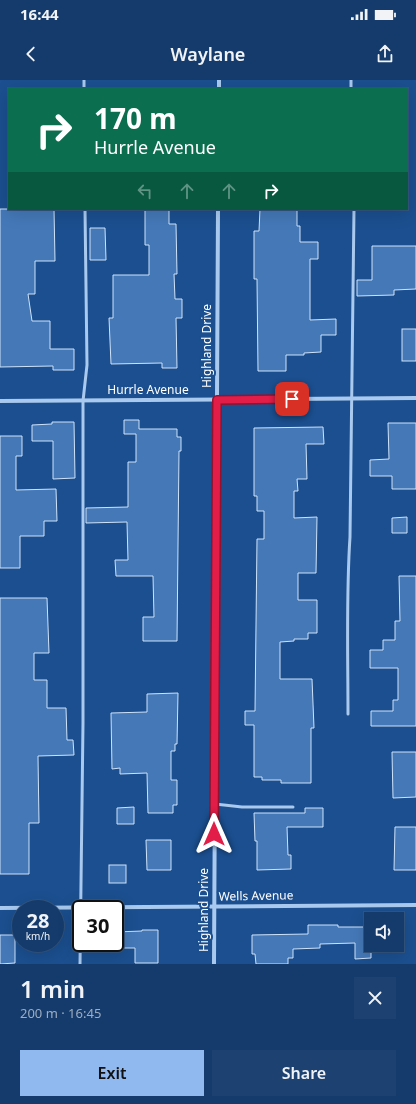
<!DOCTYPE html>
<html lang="en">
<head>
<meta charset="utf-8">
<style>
	:root { --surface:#143b6b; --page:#1d4271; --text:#f1f3f6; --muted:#9dadc1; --line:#33557e; --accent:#90b9f0 }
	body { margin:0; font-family:"Noto Sans",sans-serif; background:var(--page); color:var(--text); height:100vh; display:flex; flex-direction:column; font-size:15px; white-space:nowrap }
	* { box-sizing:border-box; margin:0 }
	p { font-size:13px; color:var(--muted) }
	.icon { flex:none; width:22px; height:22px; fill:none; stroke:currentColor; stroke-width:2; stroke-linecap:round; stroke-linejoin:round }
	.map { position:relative; height:884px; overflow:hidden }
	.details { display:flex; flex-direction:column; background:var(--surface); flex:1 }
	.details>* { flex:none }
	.hud { position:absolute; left:8px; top:8px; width:400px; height:122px; border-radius:0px; box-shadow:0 4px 16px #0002,0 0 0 1px var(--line); background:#0b6e4f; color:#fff; overflow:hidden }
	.tools { position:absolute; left:364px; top:832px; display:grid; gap:8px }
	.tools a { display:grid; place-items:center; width:40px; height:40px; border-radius:0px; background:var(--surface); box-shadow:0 4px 16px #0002,0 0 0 1px var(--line); font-size:20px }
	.speed { position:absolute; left:12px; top:820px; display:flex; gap:8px; font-size:20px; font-weight:700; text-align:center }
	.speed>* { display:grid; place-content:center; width:52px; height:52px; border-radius:50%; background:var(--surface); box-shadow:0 4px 16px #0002,0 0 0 1px var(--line); line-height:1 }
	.speed small { font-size:10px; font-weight:400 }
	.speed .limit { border:2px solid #111; border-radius:6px; background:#fff; color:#111 }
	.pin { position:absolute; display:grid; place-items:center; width:34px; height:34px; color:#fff; margin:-17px; border-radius:8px; box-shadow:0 2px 6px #0006 }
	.me { position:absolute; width:44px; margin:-22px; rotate:0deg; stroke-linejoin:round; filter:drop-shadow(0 0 3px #0008) }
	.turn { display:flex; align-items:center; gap:14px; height:84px; padding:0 20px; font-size:18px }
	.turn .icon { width:52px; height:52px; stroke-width:2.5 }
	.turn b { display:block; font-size:28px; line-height:34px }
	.lanes { display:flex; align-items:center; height:38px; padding:0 20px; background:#0003; justify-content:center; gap:20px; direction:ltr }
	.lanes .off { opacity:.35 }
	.round { display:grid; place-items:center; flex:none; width:42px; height:42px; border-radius:0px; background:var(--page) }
	.headline { display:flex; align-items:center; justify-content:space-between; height:68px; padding:0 20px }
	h1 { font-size:24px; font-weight:600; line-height:30px }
	.button { display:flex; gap:8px; margin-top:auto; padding:8px 20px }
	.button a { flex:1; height:46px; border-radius:0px; background:var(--accent); color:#111; font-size:16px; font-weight:600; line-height:46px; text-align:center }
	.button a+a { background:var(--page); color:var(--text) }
	.status { display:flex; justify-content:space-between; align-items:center; height:28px; padding:0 20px; background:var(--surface); direction:ltr }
	.status svg { height:11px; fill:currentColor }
	header { display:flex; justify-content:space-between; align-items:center; height:52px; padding:0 20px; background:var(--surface); font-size:18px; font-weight:600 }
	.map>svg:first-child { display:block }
</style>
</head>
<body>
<div class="status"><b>16:44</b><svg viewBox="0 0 49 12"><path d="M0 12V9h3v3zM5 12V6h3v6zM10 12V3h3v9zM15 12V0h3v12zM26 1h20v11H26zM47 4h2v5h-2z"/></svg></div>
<header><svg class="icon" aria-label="back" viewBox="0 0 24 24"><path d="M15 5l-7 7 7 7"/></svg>Waylane<svg class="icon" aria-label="share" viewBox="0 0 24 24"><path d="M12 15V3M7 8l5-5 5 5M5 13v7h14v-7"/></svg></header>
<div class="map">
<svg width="416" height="884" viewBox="0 0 416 884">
	<rect width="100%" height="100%" fill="#1b4f8f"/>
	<g fill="#4478b7" stroke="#cfe3fa">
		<polygon points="0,129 54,129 55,181 35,181 35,214 28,214 32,241 50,241 50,269 74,269 74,290 53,290 53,286 0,287"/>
		<polygon points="145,129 169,129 169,144 176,144 177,194 174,194 175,219 182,219 182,238 176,238 177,288 162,288 162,283 111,284 109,238 113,238 113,195 149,195 149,165 145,165"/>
		<polygon points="260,129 297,129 297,146 300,146 300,162 318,162 318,179 310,179 310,240 336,239 336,255 321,255 321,272 304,273 304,275 286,275 286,291 258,291 257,199 254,199 254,151 259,151"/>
		<polygon points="90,148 105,148 106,180 90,180"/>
		<polygon points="372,166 416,166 416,209 394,210 394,215 357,216 357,200 372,200"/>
		<rect x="402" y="249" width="14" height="32"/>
		<polygon points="124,340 139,340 139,349 177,349 177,357 181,357 181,371 179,371 177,561 143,561 143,537 154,537 153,496 116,496 115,480 128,480 127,442 86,443 86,428 128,427 128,382 136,382 136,354 124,354"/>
		<polygon points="52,342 74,342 75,398 53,399 53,361 32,361 32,345 52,344"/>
		<polygon points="388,343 416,343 416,409 392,409 392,396 370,396 370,380 389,379"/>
		<polygon points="323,347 324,364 306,364 307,399 297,399 298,411 294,411 294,438 317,437 316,493 298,493 298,520 317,520 317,553 308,553 308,559 294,559 294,561 280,562 280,599 312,599 314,648 311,648 311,703 281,703 281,700 262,700 262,697 254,697 254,645 245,645 245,631 255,631 257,459 264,459 264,431 257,431 257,416 254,416 254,348"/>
		<polygon points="0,356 22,356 22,376 16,376 16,410 56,409 57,441 44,441 44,456 20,456 20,488 0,488"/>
		<polygon points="407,437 407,453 392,453 392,438"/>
		<polygon points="399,496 416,496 416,646 371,646 371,631 393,631 393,620 398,620 398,588 370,588 370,570 383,570 383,560 395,560 395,541 400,541"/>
		<polygon points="0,518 47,518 49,573 34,573 34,600 47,600 47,628 66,628 67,660 73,660 74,675 38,676 39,743 29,743 29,794 0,794"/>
		<polygon points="178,613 177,664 175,664 175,671 171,671 171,700 177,700 177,725 173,725 173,733 148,733 147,693 120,694 120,688 112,689 111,633 147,632 147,614"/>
		<polygon points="392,672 416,672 416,717 393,718"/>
		<polygon points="134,727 134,744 117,744 117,728"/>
		<polygon points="305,728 323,728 323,747 287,747 288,775 291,775 291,789 257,790 257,761 255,761 254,733 305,733"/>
		<polygon points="395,747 416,747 416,790 394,790"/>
		<polygon points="146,760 171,760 171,790 147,790"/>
		<rect x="109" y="785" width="17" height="18"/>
		<polygon points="308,845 338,845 338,847 367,847 367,851 371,851 371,878 355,879 355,863 320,864 320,868 293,869 293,878 288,878 288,884 256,884 255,874 252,874 252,855 308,854"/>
		<polygon points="142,850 158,850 158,883 135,883 135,868 115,868 115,852 142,851"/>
		<polygon points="0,855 15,855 15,883 0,884"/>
	</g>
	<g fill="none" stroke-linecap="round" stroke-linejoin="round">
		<g stroke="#a9c9ee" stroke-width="3">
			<polyline points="84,0 84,9"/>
			<polyline points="351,9 351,0"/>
			<path d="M348 634C348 575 346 516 350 457L354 129"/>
			<polyline points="215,724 242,727 293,727"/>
			<polyline points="80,884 83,643 83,321 87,285 85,129"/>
		</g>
		<g stroke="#a9c9ee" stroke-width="4">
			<polyline points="219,9 219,0"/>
			<polyline points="0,321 416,318"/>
			<polyline points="0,828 416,825"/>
			<polyline points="214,884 218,129"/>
		</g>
	</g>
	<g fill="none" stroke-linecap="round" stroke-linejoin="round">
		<g stroke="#92132f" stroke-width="10">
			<polyline id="route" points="214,754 217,320 292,319"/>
		</g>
		<use href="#route" stroke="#e11d48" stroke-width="7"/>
	</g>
	<g text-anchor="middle" stroke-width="4" stroke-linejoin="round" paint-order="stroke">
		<g font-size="12" fill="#fff" stroke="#1b4f8f">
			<text transform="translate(207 266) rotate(-90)" y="4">Highland Drive</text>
			<text x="148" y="314">Hurrle Avenue</text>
			<text transform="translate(256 816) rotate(-1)" y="4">Wells Avenue</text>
			<text transform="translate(204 830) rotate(-90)" y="4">Highland Drive</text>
		</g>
	</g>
</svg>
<div class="tools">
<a><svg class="icon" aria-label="sound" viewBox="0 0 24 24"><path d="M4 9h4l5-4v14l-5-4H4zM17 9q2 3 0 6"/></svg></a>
</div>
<div class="speed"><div>28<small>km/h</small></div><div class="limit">30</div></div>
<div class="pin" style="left:292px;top:319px;background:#d93025"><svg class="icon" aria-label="arrive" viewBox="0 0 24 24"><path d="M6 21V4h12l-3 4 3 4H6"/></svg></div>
<svg class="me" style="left:214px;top:754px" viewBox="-20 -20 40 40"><path d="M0-17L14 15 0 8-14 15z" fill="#e11d48" stroke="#fff" stroke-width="4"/></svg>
<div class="hud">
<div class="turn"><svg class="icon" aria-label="right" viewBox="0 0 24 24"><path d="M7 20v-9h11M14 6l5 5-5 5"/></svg><div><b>170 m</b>Hurrle Avenue</div></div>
<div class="lanes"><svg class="icon off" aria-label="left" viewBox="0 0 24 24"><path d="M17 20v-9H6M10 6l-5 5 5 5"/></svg><svg class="icon off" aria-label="ahead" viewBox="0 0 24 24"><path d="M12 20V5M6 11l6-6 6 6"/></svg><svg class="icon off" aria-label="ahead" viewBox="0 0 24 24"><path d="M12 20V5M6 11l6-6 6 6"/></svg><svg class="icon" aria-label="right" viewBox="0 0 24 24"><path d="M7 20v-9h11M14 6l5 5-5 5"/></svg></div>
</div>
</div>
<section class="details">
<div class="headline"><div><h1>1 min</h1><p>200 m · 16:45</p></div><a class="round"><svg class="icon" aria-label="close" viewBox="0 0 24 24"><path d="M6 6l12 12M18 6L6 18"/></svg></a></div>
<div class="button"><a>Exit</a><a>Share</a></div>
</section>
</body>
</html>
